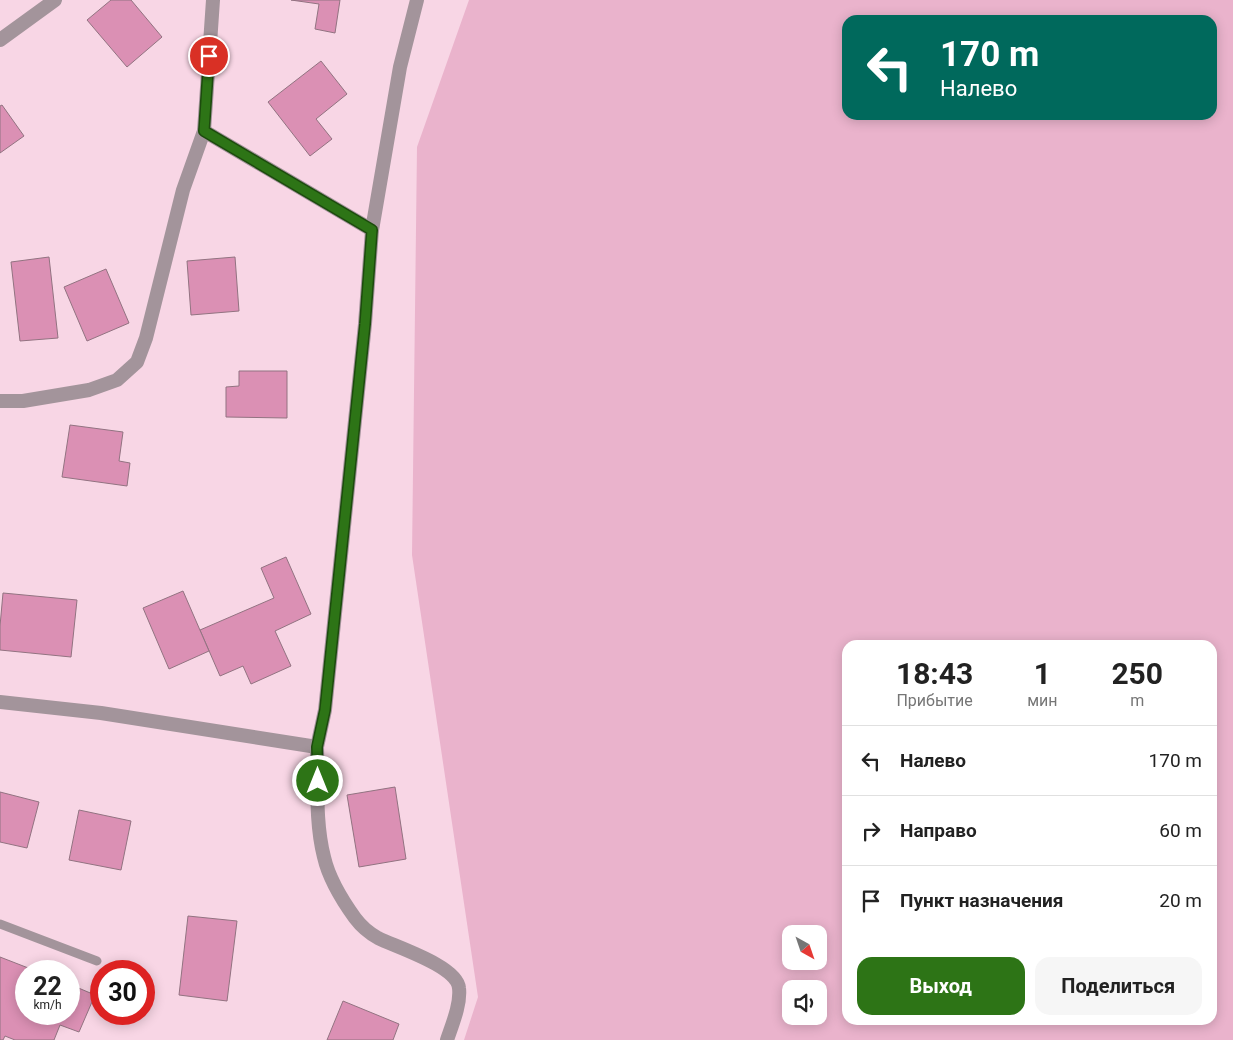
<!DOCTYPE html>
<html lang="ru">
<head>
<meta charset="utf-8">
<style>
	:root { --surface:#fff; --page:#f6f6f6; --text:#222; --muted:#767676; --line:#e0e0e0; --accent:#2d7416 }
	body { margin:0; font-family:Roboto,sans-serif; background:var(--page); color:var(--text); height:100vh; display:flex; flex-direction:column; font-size:19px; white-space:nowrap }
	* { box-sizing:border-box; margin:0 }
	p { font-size:16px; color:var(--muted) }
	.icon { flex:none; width:28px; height:28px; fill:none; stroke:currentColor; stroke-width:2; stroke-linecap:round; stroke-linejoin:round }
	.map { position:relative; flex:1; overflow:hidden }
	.side { position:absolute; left:842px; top:640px; width:375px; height:385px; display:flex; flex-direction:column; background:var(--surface); border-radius:15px; box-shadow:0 2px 12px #0003 }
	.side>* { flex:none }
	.guide { position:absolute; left:842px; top:15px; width:375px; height:105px; border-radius:15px; box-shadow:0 2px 12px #0003; background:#00695c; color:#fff; overflow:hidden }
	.needle { width:32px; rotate:140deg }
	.controls { position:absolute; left:782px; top:925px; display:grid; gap:10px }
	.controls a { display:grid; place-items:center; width:45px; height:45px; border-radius:10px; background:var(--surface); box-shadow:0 2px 12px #0003; font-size:25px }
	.speed { position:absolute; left:15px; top:960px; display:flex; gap:10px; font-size:25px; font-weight:700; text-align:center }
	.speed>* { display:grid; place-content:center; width:65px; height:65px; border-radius:50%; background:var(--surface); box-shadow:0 2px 12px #0003; line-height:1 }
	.speed small { font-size:12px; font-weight:400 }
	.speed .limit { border:8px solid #d22; background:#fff; color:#111 }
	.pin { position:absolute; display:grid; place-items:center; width:42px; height:42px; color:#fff; margin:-21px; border:2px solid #fff; border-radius:50%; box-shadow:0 1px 5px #0007 }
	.me { position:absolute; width:55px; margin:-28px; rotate:0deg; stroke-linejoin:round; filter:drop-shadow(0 0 4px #0008) }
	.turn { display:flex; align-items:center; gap:18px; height:105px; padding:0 15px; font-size:22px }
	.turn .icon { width:65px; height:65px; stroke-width:2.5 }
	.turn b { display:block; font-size:35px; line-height:42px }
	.eta { display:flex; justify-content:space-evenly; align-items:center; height:85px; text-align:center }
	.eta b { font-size:30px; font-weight:700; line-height:35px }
	.primary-button { display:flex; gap:10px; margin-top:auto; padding:10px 15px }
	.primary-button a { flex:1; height:58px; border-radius:15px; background:var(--accent); color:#fff; font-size:20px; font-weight:700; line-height:58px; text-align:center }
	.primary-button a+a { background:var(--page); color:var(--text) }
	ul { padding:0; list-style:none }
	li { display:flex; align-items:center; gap:15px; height:70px; padding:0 15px; border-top:1px solid var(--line) }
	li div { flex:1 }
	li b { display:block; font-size:19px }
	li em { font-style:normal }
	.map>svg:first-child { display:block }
</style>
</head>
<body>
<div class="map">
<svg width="1233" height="1040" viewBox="0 0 1233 1040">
	<rect width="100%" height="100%" fill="#f8d6e5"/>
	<path fill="#eab3cc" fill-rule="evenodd" d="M469 0H1233V1040H464L478 997 412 555 417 147ZM848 20H1212V115H848ZM848 645H1212V1020H848ZM791 934H819V961H791ZM791 989H819V1016H791Z"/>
	<g fill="#db90b4" stroke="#927381">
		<polygon points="111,0 131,0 162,37 127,67 87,20"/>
		<polygon points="291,0 340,0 335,33 315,29 319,4"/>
		<polygon points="321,61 347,94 316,119 332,139 310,156 268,102"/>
		<polygon points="2,105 24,136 0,153 0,106"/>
		<polygon points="49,257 58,338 20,341 11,262"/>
		<polygon points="235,257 239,311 191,315 187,261"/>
		<polygon points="106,269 129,323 87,341 64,287"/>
		<polygon points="239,371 287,371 287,418 226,417 226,387 239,386"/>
		<polygon points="70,425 123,432 119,461 130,463 127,486 62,477"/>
		<polygon points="286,557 311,614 275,631 291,666 251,684 243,666 220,676 200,630 274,598 261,568"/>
		<polygon points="183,591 209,651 169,669 143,608"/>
		<polygon points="3,593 77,600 71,657 0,650 0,626"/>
		<polygon points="395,787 406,859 359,867 347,795"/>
		<polygon points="0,792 39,802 27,848 0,842"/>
		<polygon points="79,810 131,821 121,870 69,860"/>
		<polygon points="188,916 237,921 227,1001 179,995"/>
		<polygon points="0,957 36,971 26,971 26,1014 69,1014 69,984 95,995 79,1032 60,1025 54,1040 15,1040 5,1036 3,1040 0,1040"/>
		<polygon points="343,1001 399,1024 393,1040 327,1040"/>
	</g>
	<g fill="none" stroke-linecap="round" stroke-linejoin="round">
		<polyline stroke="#a3949b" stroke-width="9" points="0,924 97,961"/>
		<g stroke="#a3949b" stroke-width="14">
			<polyline points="0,40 55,0"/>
			<polyline points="204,131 372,230"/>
			<polyline points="0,401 23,401 89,390 117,380 137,362 146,338 183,190 204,131 213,0"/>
			<polyline points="0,702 101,713 317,747 325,710 365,324 372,230 400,67 417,0"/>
			<path d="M317 747C318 784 315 822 324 857 329 879 342 900 355 918 361 926 369 933 378 938 396 947 457 966 459 988 461 1004 452 1025 447 1040"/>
		</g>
	</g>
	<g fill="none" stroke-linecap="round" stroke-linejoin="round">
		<g stroke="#1d4b0e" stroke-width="12">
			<polyline id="route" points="209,56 204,131 372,230 365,324 325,710 317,747 318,781"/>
		</g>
		<use href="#route" stroke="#2d7416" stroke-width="9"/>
	</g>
</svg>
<div class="controls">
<a><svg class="needle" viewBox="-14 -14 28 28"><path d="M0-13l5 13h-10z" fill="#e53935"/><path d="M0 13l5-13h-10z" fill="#767676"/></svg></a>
<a><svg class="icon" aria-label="sound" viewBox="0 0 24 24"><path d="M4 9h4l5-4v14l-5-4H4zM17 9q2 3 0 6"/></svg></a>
</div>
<div class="speed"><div>22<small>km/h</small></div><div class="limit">30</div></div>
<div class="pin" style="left:209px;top:56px;background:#d93025"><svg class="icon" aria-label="arrive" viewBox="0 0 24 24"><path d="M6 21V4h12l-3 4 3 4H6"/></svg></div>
<svg class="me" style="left:318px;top:781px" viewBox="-20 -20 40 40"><circle r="17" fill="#2d7416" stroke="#fff" stroke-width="3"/><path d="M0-11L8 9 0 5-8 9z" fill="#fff"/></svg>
<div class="guide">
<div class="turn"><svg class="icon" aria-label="left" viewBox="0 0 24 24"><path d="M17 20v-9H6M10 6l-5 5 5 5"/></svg><div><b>170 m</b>Налево</div></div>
</div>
<section class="side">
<div class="eta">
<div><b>18:43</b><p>Прибытие</p></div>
<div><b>1</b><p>мин</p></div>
<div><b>250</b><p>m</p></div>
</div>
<ul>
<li><svg class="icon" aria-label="left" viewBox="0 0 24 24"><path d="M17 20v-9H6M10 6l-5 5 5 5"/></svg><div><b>Налево</b></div><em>170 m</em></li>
<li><svg class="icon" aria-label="right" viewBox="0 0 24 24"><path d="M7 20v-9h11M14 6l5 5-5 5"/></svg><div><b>Направо</b></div><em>60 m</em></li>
<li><svg class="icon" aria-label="arrive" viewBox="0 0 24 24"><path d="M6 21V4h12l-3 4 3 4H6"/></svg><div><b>Пункт назначения</b></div><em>20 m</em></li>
</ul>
<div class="primary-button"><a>Выход</a><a>Поделиться</a></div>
</section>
</div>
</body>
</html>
